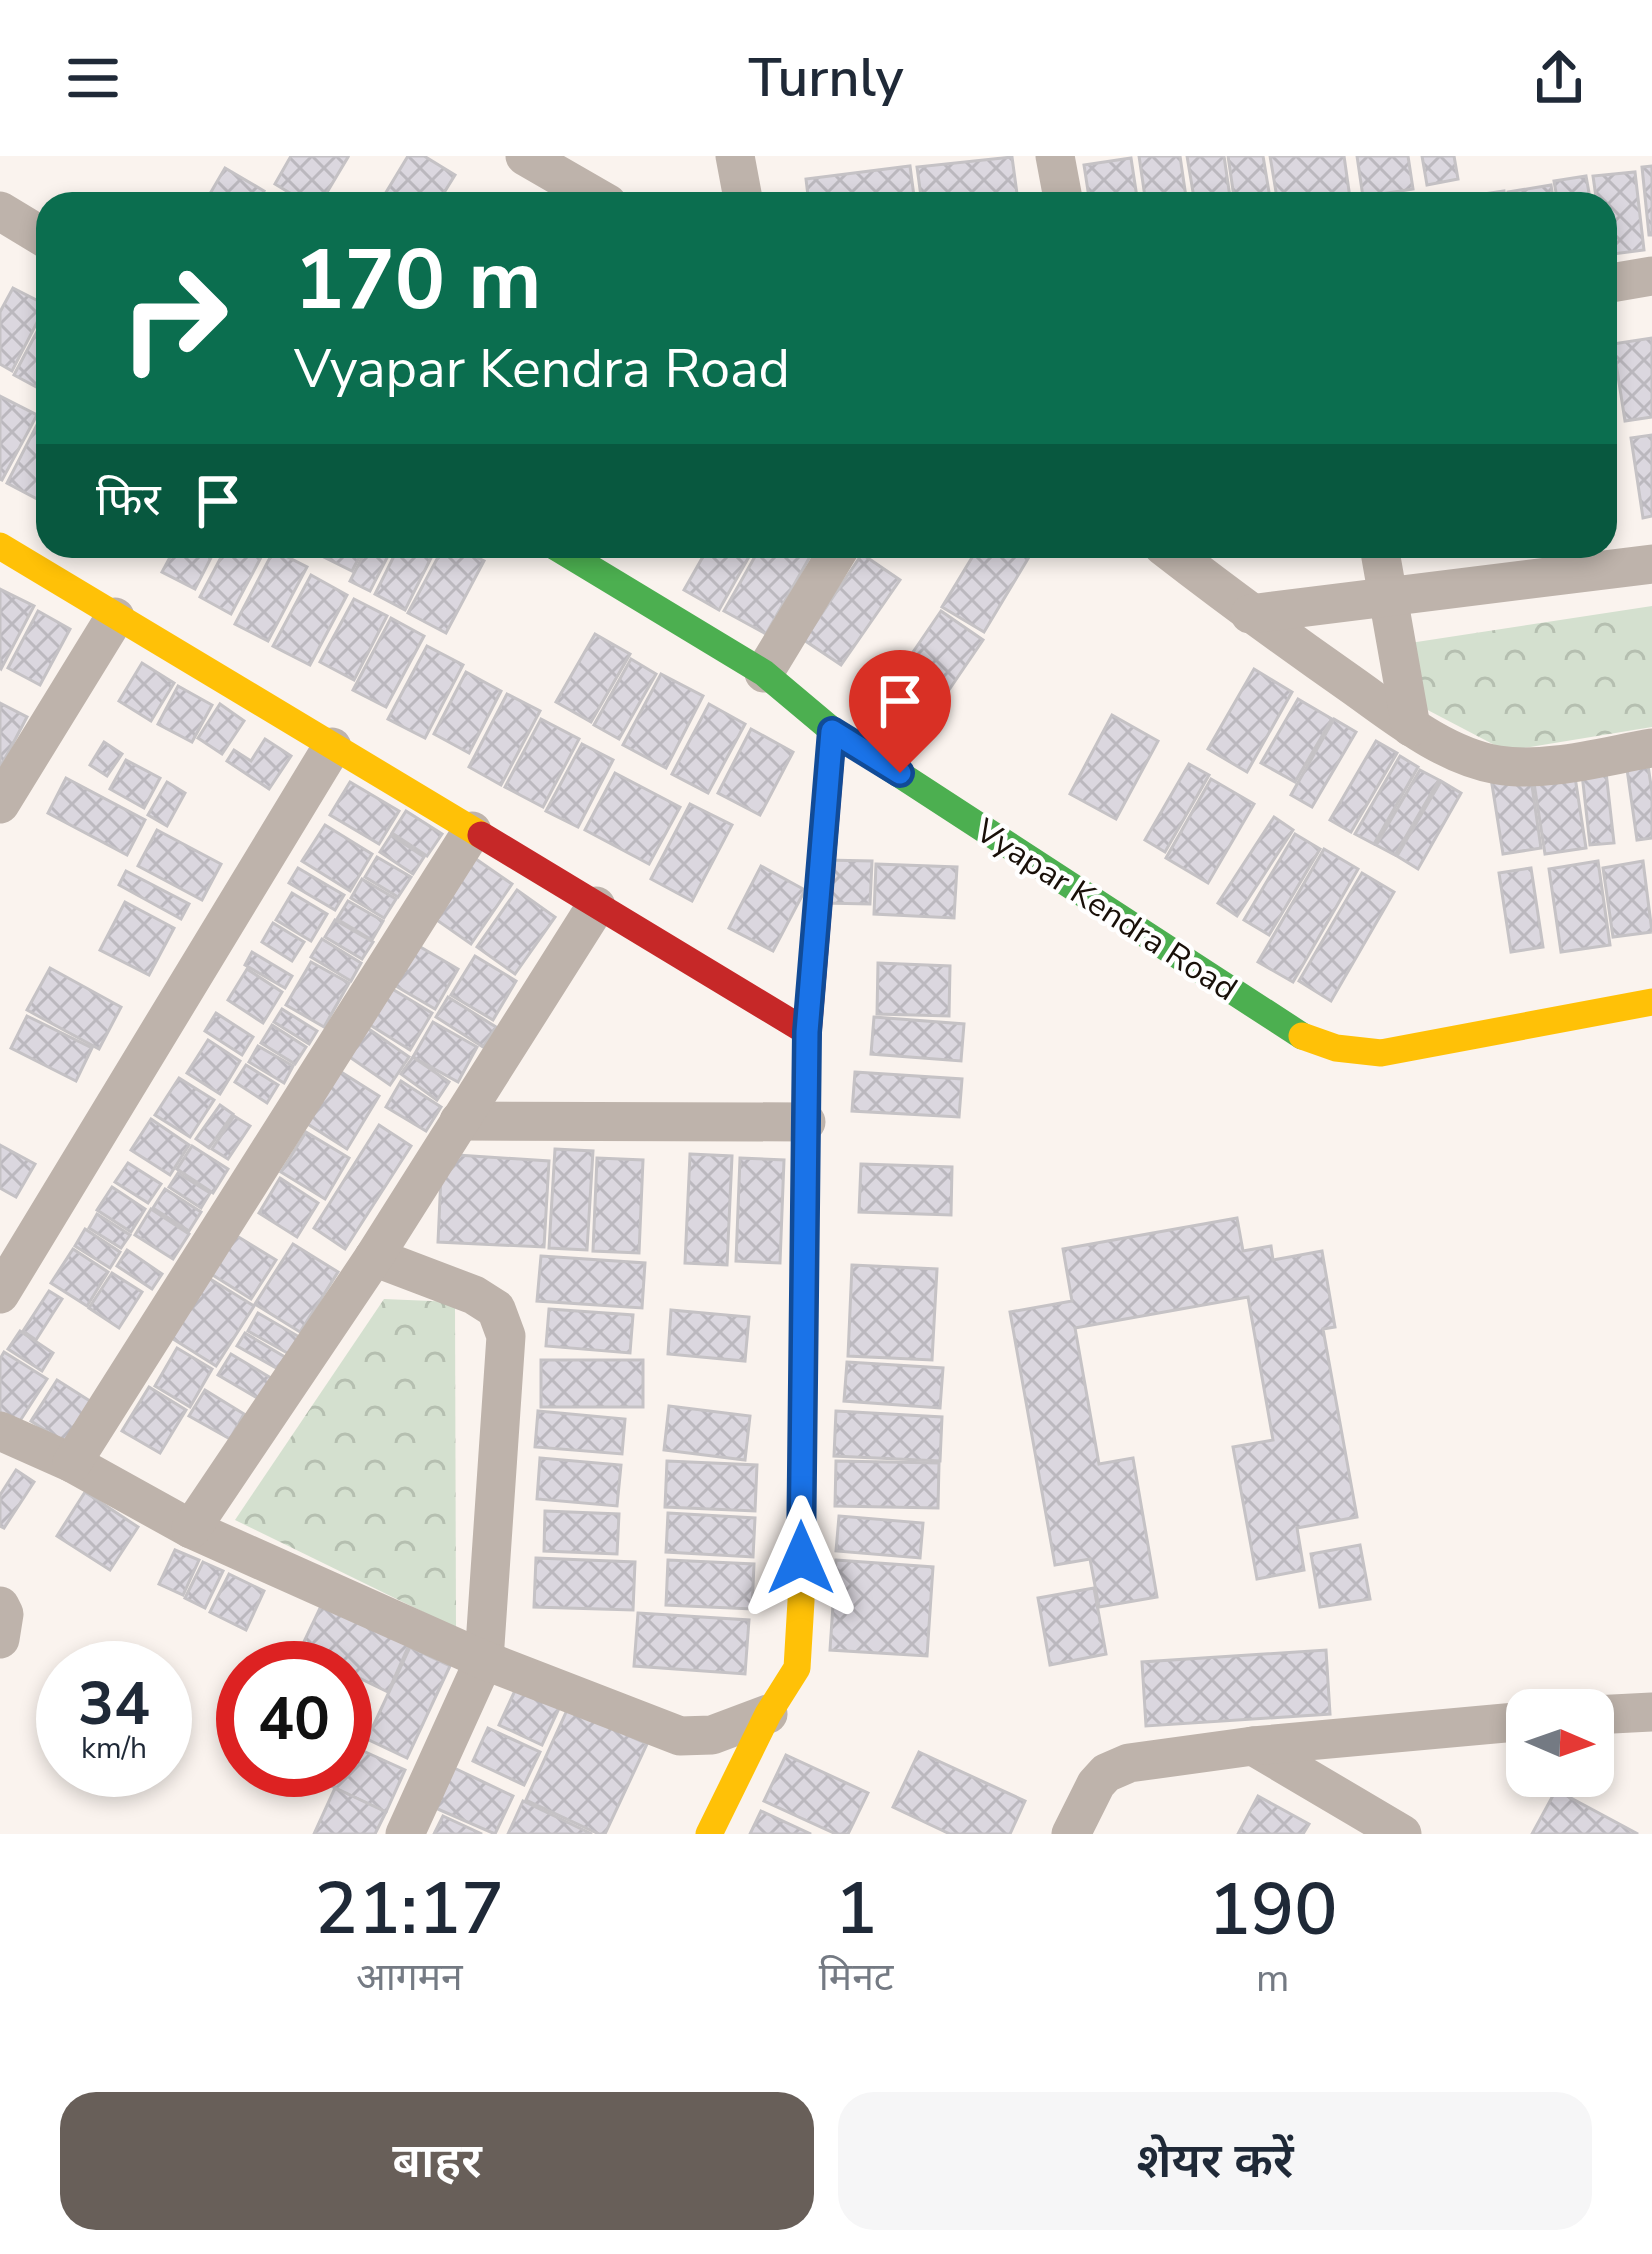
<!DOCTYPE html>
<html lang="hi">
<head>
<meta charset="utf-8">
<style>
	:root { --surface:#fff; --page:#f6f6f7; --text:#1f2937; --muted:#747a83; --accent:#685f59 }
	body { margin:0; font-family:"Nunito Sans","Noto Sans Devanagari",sans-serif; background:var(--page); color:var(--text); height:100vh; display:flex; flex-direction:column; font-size:45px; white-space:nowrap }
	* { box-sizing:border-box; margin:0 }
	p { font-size:39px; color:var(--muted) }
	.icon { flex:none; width:66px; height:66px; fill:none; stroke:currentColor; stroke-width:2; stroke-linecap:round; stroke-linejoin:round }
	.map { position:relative; height:1678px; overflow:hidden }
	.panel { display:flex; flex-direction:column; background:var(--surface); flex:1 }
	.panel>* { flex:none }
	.top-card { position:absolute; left:36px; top:36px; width:1581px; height:366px; border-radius:36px; box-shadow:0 6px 18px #0003; background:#0b6e4f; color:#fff; overflow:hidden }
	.needle { width:78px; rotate:92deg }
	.tools { position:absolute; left:1506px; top:1533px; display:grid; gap:24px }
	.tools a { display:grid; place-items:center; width:108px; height:108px; border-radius:24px; background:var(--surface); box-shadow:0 6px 18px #0003; font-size:60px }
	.speed { position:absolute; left:36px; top:1485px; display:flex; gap:24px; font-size:60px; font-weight:700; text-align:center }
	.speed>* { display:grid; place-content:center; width:156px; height:156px; border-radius:50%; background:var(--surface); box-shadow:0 6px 18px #0003; line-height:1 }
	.speed small { font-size:30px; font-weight:400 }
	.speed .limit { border:18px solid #d22; background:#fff; color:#111 }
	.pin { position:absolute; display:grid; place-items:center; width:102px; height:102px; color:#fff; margin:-123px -51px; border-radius:50% 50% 50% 0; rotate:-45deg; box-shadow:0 0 12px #0007 }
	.pin .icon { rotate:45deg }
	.me { position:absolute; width:132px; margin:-66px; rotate:0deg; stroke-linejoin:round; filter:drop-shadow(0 0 9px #0008) }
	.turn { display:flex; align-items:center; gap:42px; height:252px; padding:0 60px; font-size:54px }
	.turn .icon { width:156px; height:156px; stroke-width:2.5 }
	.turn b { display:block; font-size:84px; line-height:102px }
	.then { display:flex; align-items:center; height:114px; padding:0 60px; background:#0003; gap:24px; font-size:45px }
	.eta { display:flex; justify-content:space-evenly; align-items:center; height:204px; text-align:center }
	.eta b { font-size:72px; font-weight:600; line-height:84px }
	.primary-button { display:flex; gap:24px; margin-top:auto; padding:24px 60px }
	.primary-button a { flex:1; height:138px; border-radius:36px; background:var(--accent); color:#fff; font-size:48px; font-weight:600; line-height:138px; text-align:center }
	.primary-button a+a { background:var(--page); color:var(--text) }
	header { display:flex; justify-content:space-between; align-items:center; height:156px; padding:0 60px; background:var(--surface); font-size:54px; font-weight:600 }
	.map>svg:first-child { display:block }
</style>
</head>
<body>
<header><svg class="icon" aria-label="menu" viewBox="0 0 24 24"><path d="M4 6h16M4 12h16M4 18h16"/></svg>Turnly<svg class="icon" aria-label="share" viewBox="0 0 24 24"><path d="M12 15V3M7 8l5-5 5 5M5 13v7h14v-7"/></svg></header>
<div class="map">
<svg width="1652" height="1678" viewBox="0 0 1652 1678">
	<defs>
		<pattern id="forest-crowns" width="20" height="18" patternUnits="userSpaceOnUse" patternTransform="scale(3)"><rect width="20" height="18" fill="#d4e0cf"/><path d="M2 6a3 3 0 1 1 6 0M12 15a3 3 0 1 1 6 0" fill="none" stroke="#b5bfb0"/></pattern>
		<pattern id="building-cross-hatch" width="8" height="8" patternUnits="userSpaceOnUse" patternTransform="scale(3)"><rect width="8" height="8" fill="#dbd7df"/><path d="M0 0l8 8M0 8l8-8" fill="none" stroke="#bbb8be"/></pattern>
	</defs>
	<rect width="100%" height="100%" fill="#faf3ee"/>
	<g fill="url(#forest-crowns)">
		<polygon points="1652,450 1652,571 1506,595 1420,550 1410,487"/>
		<polygon points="384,1143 455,1146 456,1472 235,1364"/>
	</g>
	<g fill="url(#building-cross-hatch)" stroke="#c5c2c5" stroke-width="3">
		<polygon points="291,0 346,0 348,1 320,48 308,48 275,28"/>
		<polygon points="408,0 424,0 455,19 437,48 379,48"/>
		<polygon points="1139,0 1180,0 1187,48 1146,48"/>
		<polygon points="1187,0 1224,0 1231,48 1195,48"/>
		<polygon points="1228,0 1263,0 1271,48 1235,48"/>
		<polygon points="1270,0 1344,0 1350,42 1312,48 1278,48"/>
		<polygon points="1357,0 1408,0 1413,33 1363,41"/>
		<polygon points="1422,0 1454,0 1458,23 1427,29"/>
		<polygon points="1012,1 1018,45 922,48 917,11"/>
		<polygon points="1131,2 1138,48 1090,48 1084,9"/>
		<polygon points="910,10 915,48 809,48 806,23"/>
		<polygon points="1652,10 1652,79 1649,79 1642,11"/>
		<polygon points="225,12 264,35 256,48 204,48"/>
		<polygon points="1635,16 1644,94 1605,99 1605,48 1597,48 1593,20"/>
		<polygon points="1586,20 1591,48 1558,48 1554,25"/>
		<polygon points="1551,29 1554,48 1509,48 1508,36"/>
		<polygon points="1504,35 1506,48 1458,48 1457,42"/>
		<polygon points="13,132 46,149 12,215 0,208 0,156"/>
		<polygon points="48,155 48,217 40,233 14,219"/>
		<polygon points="1652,182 1652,261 1625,265 1613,188"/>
		<polygon points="0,240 37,259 2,324 0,323"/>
		<polygon points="41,261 48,265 48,326 39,344 7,327"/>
		<polygon points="1652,279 1652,360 1643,362 1631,282"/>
		<polygon points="176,390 217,390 195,433 162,416"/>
		<polygon points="227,390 267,390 231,458 200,441"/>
		<polygon points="330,390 365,390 352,415 324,401"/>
		<polygon points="368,390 393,390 370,435 350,425"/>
		<polygon points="399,390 437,390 405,454 375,438"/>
		<polygon points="444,390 455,390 484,405 446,477 408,457"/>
		<polygon points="709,390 755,390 719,454 684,434"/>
		<polygon points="761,390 816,390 766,478 724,455"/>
		<polygon points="979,390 1012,390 1029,401 984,476 942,451"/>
		<polygon points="274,394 307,411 268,485 235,468"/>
		<polygon points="862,398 900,424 841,509 804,484"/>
		<polygon points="311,419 347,439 310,509 273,490"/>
		<polygon points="0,433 34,450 1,513 0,512"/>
		<polygon points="354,443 387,460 354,524 320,506"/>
		<polygon points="38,455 70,473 40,529 8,512"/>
		<polygon points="941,455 983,484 923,572 881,543"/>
		<polygon points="391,462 424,480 386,551 353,534"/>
		<polygon points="595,478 630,498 591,566 556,546"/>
		<polygon points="427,490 463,509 425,582 388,563"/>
		<polygon points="631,503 656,518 619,583 594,569"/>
		<polygon points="142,507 174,527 151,565 119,545"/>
		<polygon points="1254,513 1292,536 1247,616 1208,593"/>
		<polygon points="466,516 501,535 469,597 434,578"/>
		<polygon points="661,518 703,540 666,612 623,589"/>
		<polygon points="178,530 212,549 192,586 158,568"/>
		<polygon points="507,538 540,555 501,629 469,611"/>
		<polygon points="1298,543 1332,563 1295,626 1261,607"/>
		<polygon points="0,547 27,561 0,612"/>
		<polygon points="220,548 244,565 222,598 198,582"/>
		<polygon points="709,548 745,568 708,637 672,618"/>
		<polygon points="1112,559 1158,585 1116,663 1070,638"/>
		<polygon points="541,563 579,583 543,651 505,631"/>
		<polygon points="1334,563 1356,576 1312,651 1291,639"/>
		<polygon points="751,573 793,596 760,659 718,637"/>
		<polygon points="265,583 291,600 269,633 227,605 234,594 251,605"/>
		<polygon points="1376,585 1397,597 1351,676 1330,664"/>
		<polygon points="104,586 122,598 107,620 90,609"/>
		<polygon points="582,588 613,604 578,671 546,655"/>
		<polygon points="1400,600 1418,611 1374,688 1355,678"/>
		<polygon points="1647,603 1652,636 1652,682 1637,684 1626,606"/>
		<polygon points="126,604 160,622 144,652 110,633"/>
		<polygon points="1189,608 1209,619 1165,696 1145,684"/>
		<polygon points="1420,614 1439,624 1395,699 1376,689"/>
		<polygon points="1530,616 1541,692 1503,698 1491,622"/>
		<polygon points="1606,616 1614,687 1590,689 1582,618"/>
		<polygon points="615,617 680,651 649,708 585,674"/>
		<polygon points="1575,621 1586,692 1545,698 1534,627"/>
		<polygon points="66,622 145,664 127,699 48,657"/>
		<polygon points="1211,623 1254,648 1208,727 1166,702"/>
		<polygon points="1441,625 1461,637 1418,713 1397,700"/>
		<polygon points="167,626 185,637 167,670 148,659"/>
		<polygon points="350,626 399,655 379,688 330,659"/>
		<polygon points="690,648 732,669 692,745 651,723"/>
		<polygon points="406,655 442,678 427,700 392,677"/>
		<polygon points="1274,661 1293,674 1237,760 1218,747"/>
		<polygon points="325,669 372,698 350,735 302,705"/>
		<polygon points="157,674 221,708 202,744 138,710"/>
		<polygon points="1295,678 1320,693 1269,779 1244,764"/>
		<polygon points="391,679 424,701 413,718 380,696"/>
		<polygon points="1324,693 1358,713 1293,826 1258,806"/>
		<polygon points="377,701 411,721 398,741 365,721"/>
		<polygon points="473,701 512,728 471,788 431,760"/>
		<polygon points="824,704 872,705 870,748 823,747"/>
		<polygon points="1598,705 1610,789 1561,796 1549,713"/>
		<polygon points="1643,705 1652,776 1613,781 1603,712"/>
		<polygon points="876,708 957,711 954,762 874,758"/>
		<polygon points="761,710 805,734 773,795 729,772"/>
		<polygon points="298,712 344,739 335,754 289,727"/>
		<polygon points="1531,712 1543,791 1511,796 1499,717"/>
		<polygon points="126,715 189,748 181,763 119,729"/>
		<polygon points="1362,717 1394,736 1331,845 1299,825"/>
		<polygon points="362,723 396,743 384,762 351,742"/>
		<polygon points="517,734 555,761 515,818 477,791"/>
		<polygon points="292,737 327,758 311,785 276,764"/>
		<polygon points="348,745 383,765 372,784 337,763"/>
		<polygon points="125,746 174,772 149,819 100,794"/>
		<polygon points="335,764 373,786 362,803 325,781"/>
		<polygon points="273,767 304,786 292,805 262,786"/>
		<polygon points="322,783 361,807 351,825 311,801"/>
		<polygon points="417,789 458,813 435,853 394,829"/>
		<polygon points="252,796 292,820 285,832 245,809"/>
		<polygon points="475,800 516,825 493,864 451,839"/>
		<polygon points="311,806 349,827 324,871 286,849"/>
		<polygon points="878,807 950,810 949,860 877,858"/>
		<polygon points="50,812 121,851 99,893 27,854"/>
		<polygon points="247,813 282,836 263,867 228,844"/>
		<polygon points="389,831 432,857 410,894 367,867"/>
		<polygon points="448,841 496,871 483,891 436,861"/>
		<polygon points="282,853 317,875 309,888 274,866"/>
		<polygon points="216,857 253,881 242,899 205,875"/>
		<polygon points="27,860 92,892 76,925 11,892"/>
		<polygon points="874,861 964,868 961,905 871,898"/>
		<polygon points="433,866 477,891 458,926 413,901"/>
		<polygon points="272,869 306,891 295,908 261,887"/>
		<polygon points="366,871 409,901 390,929 347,899"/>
		<polygon points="208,884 240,905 220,938 187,917"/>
		<polygon points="258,890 293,910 284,927 249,906"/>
		<polygon points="413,901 449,926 437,944 401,918"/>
		<polygon points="246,909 278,929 267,947 235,926"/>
		<polygon points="338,914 379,940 347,993 306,967"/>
		<polygon points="855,916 962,923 959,961 852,955"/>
		<polygon points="179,922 214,944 190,981 155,959"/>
		<polygon points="401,925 441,951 426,975 386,951"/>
		<polygon points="220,949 233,958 209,992 196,983"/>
		<polygon points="234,960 250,970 228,1003 212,993"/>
		<polygon points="151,963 189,989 170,1019 131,994"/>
		<polygon points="379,969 411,990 345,1093 314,1072"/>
		<polygon points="306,976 349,1002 325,1043 281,1016"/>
		<polygon points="0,989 35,1008 16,1041 0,1032"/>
		<polygon points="192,990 228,1013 213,1037 177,1013"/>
		<polygon points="555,993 593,995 587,1094 549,1092"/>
		<polygon points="442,998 549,1005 544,1091 438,1086"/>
		<polygon points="690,998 732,1000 727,1109 685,1107"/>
		<polygon points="597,1002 643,1004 639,1097 593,1095"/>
		<polygon points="740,1002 784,1004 780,1107 736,1105"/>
		<polygon points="128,1007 161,1028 148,1047 115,1026"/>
		<polygon points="861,1008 952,1011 951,1059 859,1056"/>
		<polygon points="178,1017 210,1037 201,1052 169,1031"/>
		<polygon points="280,1022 318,1047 297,1081 259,1057"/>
		<polygon points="112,1031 145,1053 131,1076 97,1054"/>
		<polygon points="165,1033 201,1056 189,1075 153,1052"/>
		<polygon points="151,1053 189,1078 173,1103 135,1079"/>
		<polygon points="97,1058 130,1079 121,1092 89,1072"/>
		<polygon points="1237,1062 1243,1095 1271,1090 1273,1104 1322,1095 1335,1171 1323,1173 1357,1361 1297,1372 1304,1414 1257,1423 1233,1291 1273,1284 1248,1141 1075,1172 1099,1308 1133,1302 1157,1441 1099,1451 1090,1403 1055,1409 1010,1156 1072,1145 1063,1093"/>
		<polygon points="85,1073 120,1096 110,1112 75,1090"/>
		<polygon points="227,1074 276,1104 251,1143 203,1113"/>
		<polygon points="293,1088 338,1116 300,1176 255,1148"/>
		<polygon points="73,1093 108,1116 87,1150 51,1127"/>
		<polygon points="127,1094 162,1118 152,1133 117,1110"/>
		<polygon points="541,1100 645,1107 642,1152 537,1145"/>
		<polygon points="852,1109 937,1113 932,1204 848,1200"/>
		<polygon points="112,1117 142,1136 119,1172 89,1152"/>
		<polygon points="207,1121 254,1150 216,1210 170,1181"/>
		<polygon points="49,1135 62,1143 36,1184 23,1175"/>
		<polygon points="549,1153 633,1159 630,1197 546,1190"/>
		<polygon points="671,1154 749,1161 745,1205 668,1198"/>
		<polygon points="258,1157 301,1182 291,1199 248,1175"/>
		<polygon points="20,1175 53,1197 42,1215 8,1193"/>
		<polygon points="245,1177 285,1201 278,1213 237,1190"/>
		<polygon points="177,1192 212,1213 190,1251 155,1230"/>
		<polygon points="4,1196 47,1223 18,1268 0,1256 0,1203"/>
		<polygon points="231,1198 271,1222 259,1243 218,1219"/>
		<rect x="541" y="1204" width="102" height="47"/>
		<polygon points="847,1206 943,1212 940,1252 844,1245"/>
		<polygon points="57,1224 93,1247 67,1288 31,1265"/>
		<polygon points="149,1231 186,1254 160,1297 122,1275"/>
		<polygon points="205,1234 244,1258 230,1283 189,1260"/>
		<polygon points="669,1250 750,1260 745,1304 664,1294"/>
		<polygon points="538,1255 625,1263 622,1298 535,1291"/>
		<polygon points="836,1255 942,1261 940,1305 834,1300"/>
		<polygon points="540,1302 621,1309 617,1350 537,1343"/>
		<polygon points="667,1305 757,1309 755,1355 665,1351"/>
		<polygon points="836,1305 939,1307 938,1352 835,1350"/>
		<polygon points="16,1314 34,1326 4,1372 0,1370 0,1339"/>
		<polygon points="85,1336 138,1371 110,1414 57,1380"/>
		<polygon points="545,1355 619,1358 617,1398 544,1395"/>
		<polygon points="668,1357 755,1362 753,1401 666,1396"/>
		<polygon points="839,1360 923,1367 920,1402 836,1395"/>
		<polygon points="1360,1389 1370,1443 1320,1451 1311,1398"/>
		<polygon points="175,1394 199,1404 183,1439 159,1428"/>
		<polygon points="536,1402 635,1406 633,1454 534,1451"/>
		<polygon points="668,1404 754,1408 752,1453 666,1449"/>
		<polygon points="836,1404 933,1411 927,1500 830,1494"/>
		<polygon points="203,1406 223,1415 205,1452 185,1442"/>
		<polygon points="229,1418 264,1435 246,1474 210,1456"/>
		<polygon points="1094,1432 1106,1498 1050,1509 1038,1442"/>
		<polygon points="322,1448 409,1489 388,1536 345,1515 345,1512 338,1512 300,1494"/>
		<polygon points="638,1457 749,1464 745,1518 634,1510"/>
		<polygon points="410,1491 450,1510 407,1602 367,1583"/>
		<polygon points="1326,1494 1330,1558 1146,1570 1142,1506"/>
		<polygon points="519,1526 562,1546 542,1589 499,1569"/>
		<polygon points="568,1552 647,1588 605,1678 599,1678 526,1644"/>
		<polygon points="488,1572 540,1596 524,1629 473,1605"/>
		<polygon points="350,1589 405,1614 386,1656 331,1630 338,1614 345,1614 345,1600"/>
		<polygon points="919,1596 1025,1645 1010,1678 950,1678 893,1651"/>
		<polygon points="786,1599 868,1637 848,1678 836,1678 764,1645"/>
		<polygon points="452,1611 513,1640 495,1678 433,1651"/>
		<polygon points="335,1632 386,1656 375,1678 314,1678"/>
		<polygon points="1556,1634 1638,1678 1532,1678"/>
		<polygon points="1258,1640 1309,1668 1303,1678 1238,1678"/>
		<polygon points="523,1645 592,1678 508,1678"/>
		<polygon points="761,1655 811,1678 750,1678"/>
		<polygon points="443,1660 482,1678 434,1678"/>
	</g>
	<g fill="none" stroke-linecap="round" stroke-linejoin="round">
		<g stroke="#beb3ab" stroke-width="39">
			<polyline points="525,0 608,48"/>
			<polyline points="735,0 744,48"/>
			<polyline points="1055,0 1064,48"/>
			<polyline points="0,55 48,84"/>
			<polyline points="1605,128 1652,120"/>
			<path d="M1163 390C1226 439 1289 485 1355 531 1397 561 1445 600 1498 609 1545 617 1605 600 1652 592"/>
			<polyline points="1379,390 1411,571"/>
			<polyline points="1250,458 1652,408"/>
			<polyline points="764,517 841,390"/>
			<polyline points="0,648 115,461"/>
			<polyline points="459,965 806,966"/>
			<polyline points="374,1101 474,1139 496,1153 506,1180 484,1504 405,1678"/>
			<polyline points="0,1138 332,591"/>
			<polyline points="0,1275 72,1307 191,1373 484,1504 680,1580 712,1579 768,1558"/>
			<polyline points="72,1307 472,675"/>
			<polyline points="191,1373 374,1101 596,750"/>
			<polyline points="0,1450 4,1458 0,1483"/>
			<polyline points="1593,1559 1652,1556"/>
			<polyline points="1253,1590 1402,1678"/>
			<polyline points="1071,1678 1096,1628 1106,1617 1129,1607 1253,1590 1527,1565"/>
		</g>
		<polyline stroke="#4caf50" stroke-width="27" points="554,390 764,517 833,575 1302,880"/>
		<g stroke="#ffc107" stroke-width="27">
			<polyline points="0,390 481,679"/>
			<polyline points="1302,880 1336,892 1381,897 1652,846"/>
			<polyline points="709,1678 768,1558 797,1512 801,1445 807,891"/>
		</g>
		<g stroke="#c62828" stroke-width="27">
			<polyline points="481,679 807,876"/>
			<polyline points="807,891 833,575"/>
		</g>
	</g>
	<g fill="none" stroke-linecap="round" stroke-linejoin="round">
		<g stroke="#114b97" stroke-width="30">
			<polyline id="route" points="801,1402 807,876 832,575 900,617"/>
		</g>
		<use href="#route" stroke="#1a73e8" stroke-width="21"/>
	</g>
	<g text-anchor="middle" stroke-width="9" stroke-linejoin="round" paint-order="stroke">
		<g font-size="33" fill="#191009" stroke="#fff">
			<text transform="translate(1107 753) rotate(33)" y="12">Vyapar Kendra Road</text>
		</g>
	</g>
</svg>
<div class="tools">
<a><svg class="needle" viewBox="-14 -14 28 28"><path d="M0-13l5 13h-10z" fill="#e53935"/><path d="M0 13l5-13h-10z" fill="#747a83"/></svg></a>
</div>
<div class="speed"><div>34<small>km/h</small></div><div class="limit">40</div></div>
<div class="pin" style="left:900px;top:617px;background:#d93025"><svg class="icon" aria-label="arrive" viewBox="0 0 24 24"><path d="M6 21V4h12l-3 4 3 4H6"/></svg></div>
<svg class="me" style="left:801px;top:1402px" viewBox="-20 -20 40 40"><path d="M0-17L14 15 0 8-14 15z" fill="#1a73e8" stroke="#fff" stroke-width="4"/></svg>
<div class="top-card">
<div class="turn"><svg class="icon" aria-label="right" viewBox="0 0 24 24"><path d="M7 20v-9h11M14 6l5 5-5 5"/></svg><div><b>170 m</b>Vyapar Kendra Road</div></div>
<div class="then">फिर<svg class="icon" aria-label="arrive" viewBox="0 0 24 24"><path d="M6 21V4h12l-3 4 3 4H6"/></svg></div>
</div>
</div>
<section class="panel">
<div class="eta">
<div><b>21:17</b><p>आगमन</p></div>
<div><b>1</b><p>मिनट</p></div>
<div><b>190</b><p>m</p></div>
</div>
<div class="primary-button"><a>बाहर</a><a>शेयर करें</a></div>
</section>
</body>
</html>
